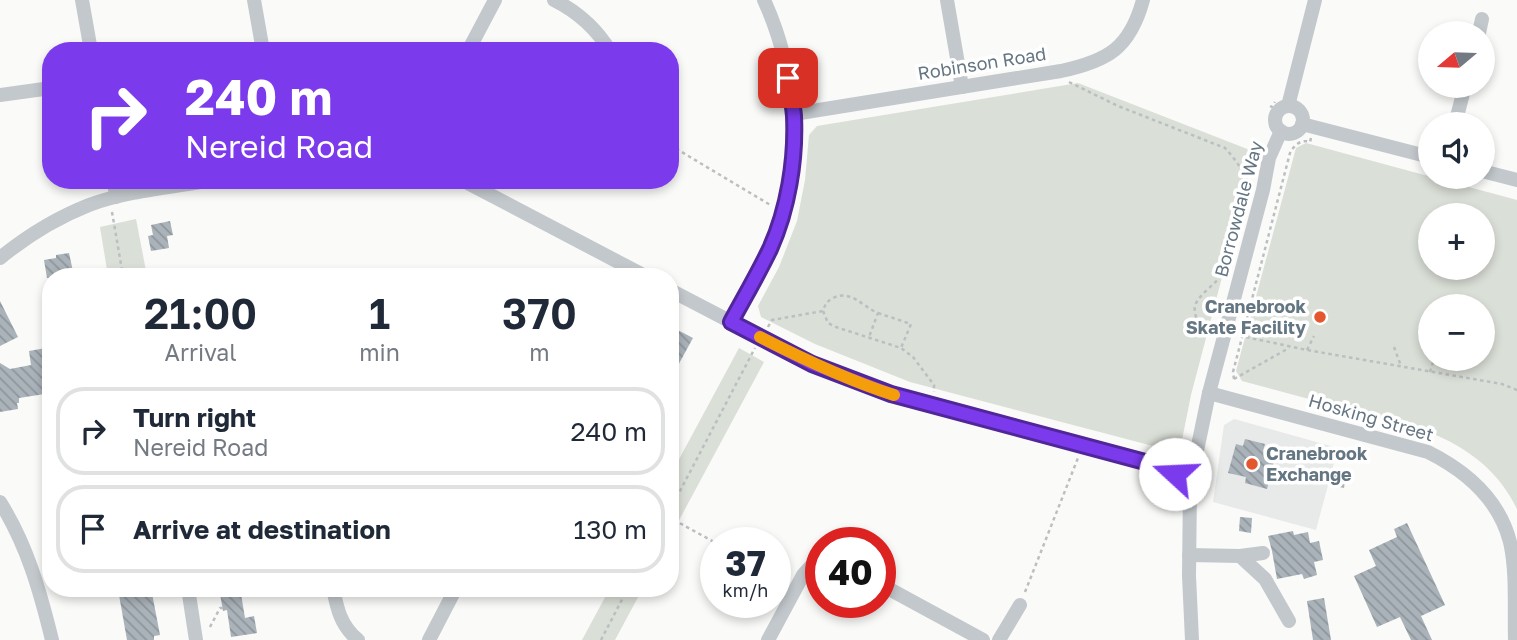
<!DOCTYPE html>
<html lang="en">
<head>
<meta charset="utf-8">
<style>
	:root { --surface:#fff; --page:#f6f6f7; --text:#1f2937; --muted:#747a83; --line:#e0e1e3 }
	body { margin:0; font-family:"Golos Text",sans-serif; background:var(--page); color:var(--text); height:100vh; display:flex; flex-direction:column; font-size:26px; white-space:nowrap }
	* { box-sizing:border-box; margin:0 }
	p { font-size:23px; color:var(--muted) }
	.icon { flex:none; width:38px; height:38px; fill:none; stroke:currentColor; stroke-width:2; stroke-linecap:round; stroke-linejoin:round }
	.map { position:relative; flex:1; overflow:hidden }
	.panel { position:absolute; left:42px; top:268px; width:637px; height:329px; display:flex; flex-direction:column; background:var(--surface); border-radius:28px; box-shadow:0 4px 10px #0003 }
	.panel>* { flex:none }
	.top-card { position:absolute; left:42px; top:42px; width:637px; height:147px; border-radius:28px; box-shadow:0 4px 10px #0003; background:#7c3aed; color:#fff; overflow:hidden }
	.needle { width:46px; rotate:251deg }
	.controls { position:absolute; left:1418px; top:21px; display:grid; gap:14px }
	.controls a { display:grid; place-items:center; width:77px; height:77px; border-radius:50%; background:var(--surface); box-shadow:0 4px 10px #0003; font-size:35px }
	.speed { position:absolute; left:700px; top:527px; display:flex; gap:14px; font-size:35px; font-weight:700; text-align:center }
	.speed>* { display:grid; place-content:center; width:91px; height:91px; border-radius:50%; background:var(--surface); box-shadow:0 4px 10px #0003; line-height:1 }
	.speed small { font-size:18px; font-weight:400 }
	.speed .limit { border:10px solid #d22; background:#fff; color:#111 }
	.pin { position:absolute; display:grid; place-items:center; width:60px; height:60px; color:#fff; margin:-30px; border-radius:14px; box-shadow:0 4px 10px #0006 }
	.me { position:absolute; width:77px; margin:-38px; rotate:290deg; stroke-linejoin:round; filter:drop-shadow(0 0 5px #0008) }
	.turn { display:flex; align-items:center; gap:24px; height:147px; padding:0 28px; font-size:32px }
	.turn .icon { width:91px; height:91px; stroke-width:2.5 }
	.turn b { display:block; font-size:49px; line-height:60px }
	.eta { display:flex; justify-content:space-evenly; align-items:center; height:119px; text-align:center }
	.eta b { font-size:42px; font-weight:600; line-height:49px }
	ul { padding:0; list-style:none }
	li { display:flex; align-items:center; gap:21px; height:88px; margin:0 14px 10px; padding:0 14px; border:4px solid var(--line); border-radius:28px }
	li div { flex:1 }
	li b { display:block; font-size:26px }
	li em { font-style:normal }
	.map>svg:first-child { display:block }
</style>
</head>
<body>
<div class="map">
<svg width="1517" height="640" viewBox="0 0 1517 640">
	<defs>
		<pattern id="building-back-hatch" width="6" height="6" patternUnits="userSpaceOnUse" patternTransform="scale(1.75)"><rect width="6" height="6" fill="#aab3b9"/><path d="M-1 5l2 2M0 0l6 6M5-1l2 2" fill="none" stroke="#8e969c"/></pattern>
	</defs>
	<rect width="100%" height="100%" fill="#fafaf8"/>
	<polygon fill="#e8e9e9" points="1234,419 1338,448 1316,530 1213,502 1224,425"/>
	<g fill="#dadfd7" fill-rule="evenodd">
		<polygon points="1078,83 1255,152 1191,395 1181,445 1172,451 910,382 815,344 761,317 758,306 779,267 797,221 805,180 809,135 817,126"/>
		<path d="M1306 143 1517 200V509C1498 469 1462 443 1420 429L1242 381 1236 371 1296 148ZM1482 215V268H1430V215ZM1482 306V359H1430V306Z"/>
		<polygon points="136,219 147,276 108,276 100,227"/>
		<polygon points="739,348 764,362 670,537 670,476"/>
		<polygon points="610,588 643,588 615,640 582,640"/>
	</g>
	<g fill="url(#building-back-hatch)">
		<polygon points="170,221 173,235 167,236 169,248 151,251 148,236 153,235 151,225"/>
		<polygon points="69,253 74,276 47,278 44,260 56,258 56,255"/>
		<polygon points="0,301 18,337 0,346"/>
		<polygon points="670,326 693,338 670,380"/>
		<polygon points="46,348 47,353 51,352 51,393 19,398 19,403 17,403 18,409 0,412 0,363 10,369 31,365 29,351"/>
		<polygon points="1245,439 1265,444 1263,451 1276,454 1267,489 1245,483 1246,477 1228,473 1236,444 1243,446"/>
		<polygon points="1333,473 1346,476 1344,488 1330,485"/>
		<polygon points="1240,517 1252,518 1251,533 1239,531"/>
		<polygon points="1407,523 1445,605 1421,616 1432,640 1411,640 1400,617 1377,627 1354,576 1376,566 1369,550 1397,537 1394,529"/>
		<polygon points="1293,531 1294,535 1308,532 1310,543 1319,541 1323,560 1314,562 1317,575 1304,579 1302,574 1277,579 1272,551 1268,536"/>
		<polygon points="130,588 151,588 160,635 154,636 154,640 127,640 119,595 131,593"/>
		<polygon points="219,588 240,588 245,618 254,616 257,633 231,637 227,610 223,611"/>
		<polygon points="1324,598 1331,640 1313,640 1307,601"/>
	</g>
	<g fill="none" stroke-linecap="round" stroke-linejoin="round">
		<g stroke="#bbbfc2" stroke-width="2.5" stroke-dasharray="3.5 3.5" stroke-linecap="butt">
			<path d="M1069 82 1118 106 1225 148C1235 159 1246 173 1248 187 1241 213 1235 244 1226 268 1220 282 1198 294 1195 306 1193 316 1199 324 1209 327"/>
			<polyline points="1270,106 1272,107 1275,102"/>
			<polyline points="670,145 772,206"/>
			<polyline points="112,212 123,276"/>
			<polyline points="823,311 828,323 836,327 901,348 913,357 934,385 934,392"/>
			<polyline points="878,313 911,324 901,348"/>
			<path d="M768 327 772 320 823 311C825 305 827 301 833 298 851 289 863 307 878 313L869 337"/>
			<polyline points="1246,337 1307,350 1502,384 1517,390"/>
			<polyline points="1394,347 1401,366"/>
			<polyline points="1307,350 1314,336"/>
			<polyline points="1430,372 1434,359"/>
			<path d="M1234 379 1233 372 1290 153C1294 145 1301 139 1310 142L1311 138"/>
			<polyline points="1234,379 1289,348"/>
			<polyline points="670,510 755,348"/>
			<polyline points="670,514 674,520 716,543"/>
			<polyline points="775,576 785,581"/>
			<polyline points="215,589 215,588"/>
			<polyline points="1025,592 1078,458"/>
			<polyline points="210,627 220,608 223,608"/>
			<polyline points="601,640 628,588"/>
		</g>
		<g stroke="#c3c8cc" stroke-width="14">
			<polyline points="82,0 91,51"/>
			<polyline points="254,0 263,51"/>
			<path d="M554 0C578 12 596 28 610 51"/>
			<polyline points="947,0 962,87"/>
			<polyline points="1479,33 1482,19"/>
			<polyline points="468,51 495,0"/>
			<polyline points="0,95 51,88"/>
			<polyline points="1288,106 1315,0"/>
			<circle cx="1289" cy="120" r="14"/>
			<path d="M794 114 1061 71C1108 61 1130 48 1143 0"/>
			<polyline points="1302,124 1430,157"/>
			<polyline points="1455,124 1465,86"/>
			<polyline points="1482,171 1517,180"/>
			<polyline points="114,180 116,197"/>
			<polyline points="462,180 645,276"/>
			<path d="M0 258C27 236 56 218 89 205 126 191 173 187 212 180"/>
			<polyline points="670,290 812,364 858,383 934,407 1175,470"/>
			<path d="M731 322C748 290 767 259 779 226 804 154 795 68 764 0"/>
			<path d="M1209 393 1428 452C1466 471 1499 499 1510 542 1517 573 1514 608 1515 640"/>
			<circle cx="1188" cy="472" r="14"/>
			<polyline points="1195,460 1209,393 1263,190 1269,158 1281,131"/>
			<polyline points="1190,486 1189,576 1192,640"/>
			<path d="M0 502C27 545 40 591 52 640"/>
			<polyline points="1189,555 1240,556 1265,579 1289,621"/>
			<polyline points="1240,556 1263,553"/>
			<polyline points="880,584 983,640"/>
			<polyline points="188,588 196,640"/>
			<path d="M333 588C337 609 341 626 358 640"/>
			<polyline points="429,640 456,588"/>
			<polyline points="768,640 803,575 812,565 821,561"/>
			<polyline points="999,640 1020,605"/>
		</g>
	</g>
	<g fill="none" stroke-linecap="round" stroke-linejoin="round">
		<g stroke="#51269a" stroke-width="18">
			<path id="route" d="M788 78C790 90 793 103 794 116 796 160 788 209 770 249 758 274 744 298 731 322L812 364 891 394 1175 470V474"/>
		</g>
		<use href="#route" stroke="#7c3aed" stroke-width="12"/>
		<path stroke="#f59e0b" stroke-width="12" d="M760 337C803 359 847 380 894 395"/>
	</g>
	<g fill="#e4572e" stroke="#fff" stroke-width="2.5">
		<circle cx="1320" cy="317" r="7"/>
		<circle cx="1252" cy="464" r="7"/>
	</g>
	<g text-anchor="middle" stroke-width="7" stroke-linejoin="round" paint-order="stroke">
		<g font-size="18" fill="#657683" stroke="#fff">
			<text transform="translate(982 64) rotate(-9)" y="6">Robinson Road</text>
			<text transform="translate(1239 209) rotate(-75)" y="6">Borrowdale Way</text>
			<text transform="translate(1371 418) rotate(16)" y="6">Hosking Street</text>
		</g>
		<g font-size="18" font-weight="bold" fill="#657683" stroke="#fff" text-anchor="end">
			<text x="1306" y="313">Cranebrook<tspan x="1306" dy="21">Skate Facility</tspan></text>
			<text x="1266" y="460" text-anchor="start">Cranebrook<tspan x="1266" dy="21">Exchange</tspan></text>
		</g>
	</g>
</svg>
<div class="controls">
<a><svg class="needle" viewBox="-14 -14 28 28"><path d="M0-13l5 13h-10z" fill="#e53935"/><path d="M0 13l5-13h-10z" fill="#747a83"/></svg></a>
<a><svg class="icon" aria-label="sound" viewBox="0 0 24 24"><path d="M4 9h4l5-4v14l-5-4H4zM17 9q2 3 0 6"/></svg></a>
<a>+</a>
<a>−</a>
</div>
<div class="speed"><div>37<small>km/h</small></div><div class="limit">40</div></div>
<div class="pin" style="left:788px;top:78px;background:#d93025"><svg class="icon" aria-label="arrive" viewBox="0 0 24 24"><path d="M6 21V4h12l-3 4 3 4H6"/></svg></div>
<svg class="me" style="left:1175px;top:474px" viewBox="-20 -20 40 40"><circle r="19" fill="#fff"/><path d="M0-13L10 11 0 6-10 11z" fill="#7c3aed"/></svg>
<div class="top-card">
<div class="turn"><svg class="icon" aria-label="right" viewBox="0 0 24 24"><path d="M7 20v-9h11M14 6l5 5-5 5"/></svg><div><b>240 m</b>Nereid Road</div></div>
</div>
<section class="panel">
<div class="eta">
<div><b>21:00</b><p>Arrival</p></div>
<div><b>1</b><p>min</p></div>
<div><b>370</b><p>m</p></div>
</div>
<ul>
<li><svg class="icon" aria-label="right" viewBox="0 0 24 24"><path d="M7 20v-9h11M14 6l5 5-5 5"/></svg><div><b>Turn right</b><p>Nereid Road</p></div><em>240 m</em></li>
<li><svg class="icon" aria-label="arrive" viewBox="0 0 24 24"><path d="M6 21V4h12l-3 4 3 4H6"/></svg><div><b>Arrive at destination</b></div><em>130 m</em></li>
</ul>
</section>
</div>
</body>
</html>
